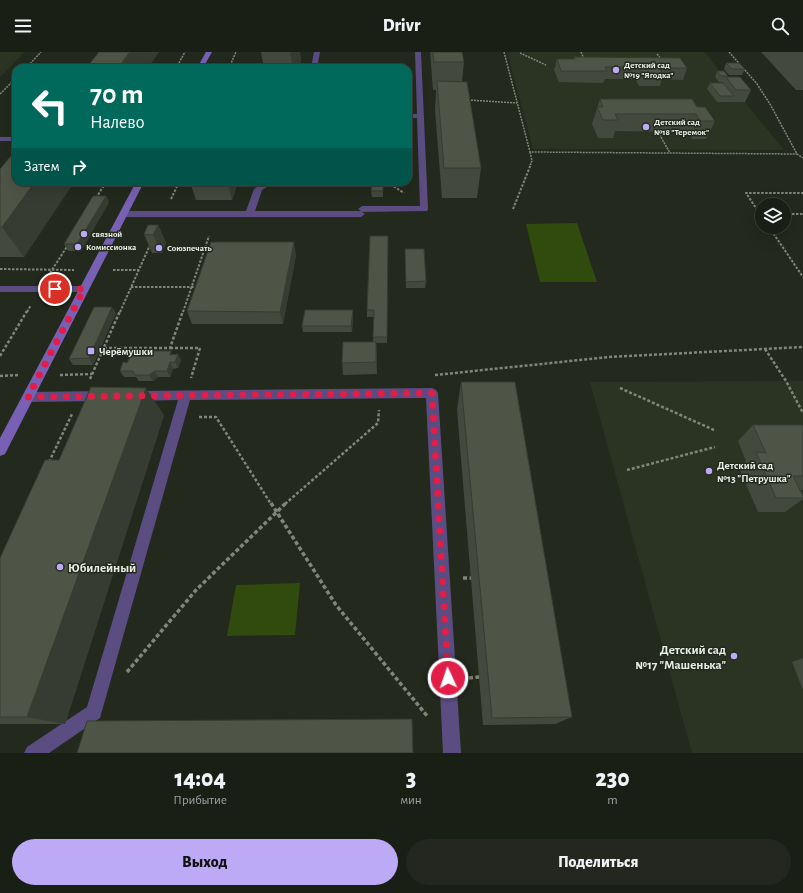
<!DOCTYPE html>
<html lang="ru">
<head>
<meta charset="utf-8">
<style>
	:root { --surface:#1a1f16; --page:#23271f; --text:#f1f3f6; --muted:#9fa2a1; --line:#383d35; --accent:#bcaaf6 }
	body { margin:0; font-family:"Alegreya Sans",sans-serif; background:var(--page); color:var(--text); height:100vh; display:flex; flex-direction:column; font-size:15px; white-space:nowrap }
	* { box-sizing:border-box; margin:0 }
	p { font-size:13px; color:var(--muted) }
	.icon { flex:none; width:22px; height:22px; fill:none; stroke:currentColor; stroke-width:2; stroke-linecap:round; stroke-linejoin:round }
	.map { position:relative; height:701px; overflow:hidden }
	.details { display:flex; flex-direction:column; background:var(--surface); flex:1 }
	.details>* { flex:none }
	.guide { position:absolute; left:12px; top:12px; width:400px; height:122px; border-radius:12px; box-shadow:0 4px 16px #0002,0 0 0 1px var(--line); background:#00695c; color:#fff; overflow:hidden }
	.controls { position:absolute; left:755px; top:146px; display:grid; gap:8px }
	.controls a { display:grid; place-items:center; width:36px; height:36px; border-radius:50%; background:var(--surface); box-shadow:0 4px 16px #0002,0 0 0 1px var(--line); font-size:20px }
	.pin { position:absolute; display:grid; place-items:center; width:34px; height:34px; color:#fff; margin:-17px; border:2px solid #fff; border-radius:50%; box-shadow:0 1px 4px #0007 }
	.me { position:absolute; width:44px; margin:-22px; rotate:357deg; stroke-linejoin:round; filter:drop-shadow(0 0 3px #0008) }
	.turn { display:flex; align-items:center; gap:14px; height:84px; padding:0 12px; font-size:18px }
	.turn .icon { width:52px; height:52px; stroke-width:2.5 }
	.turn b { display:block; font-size:28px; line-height:34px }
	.then { display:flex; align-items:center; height:38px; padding:0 12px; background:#0003; gap:8px; font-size:15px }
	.eta { display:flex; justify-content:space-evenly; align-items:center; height:68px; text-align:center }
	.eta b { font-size:24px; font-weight:800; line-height:28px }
	.primary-button { display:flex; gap:8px; margin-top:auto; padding:8px 12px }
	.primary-button a { flex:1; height:46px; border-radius:24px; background:var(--accent); color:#111; font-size:16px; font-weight:800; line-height:46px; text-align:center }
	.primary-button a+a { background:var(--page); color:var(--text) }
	header { display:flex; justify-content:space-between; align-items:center; height:52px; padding:0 12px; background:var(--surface); font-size:18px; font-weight:800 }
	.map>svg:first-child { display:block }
</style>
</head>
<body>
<header><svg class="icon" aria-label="menu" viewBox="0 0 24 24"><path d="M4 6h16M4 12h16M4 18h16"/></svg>Drivr<svg class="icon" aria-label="search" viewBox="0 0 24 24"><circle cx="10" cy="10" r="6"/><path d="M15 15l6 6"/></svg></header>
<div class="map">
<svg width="803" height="701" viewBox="0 0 803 701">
	<rect width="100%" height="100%" fill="#23291d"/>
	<g fill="#2b3423">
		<polygon points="0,0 25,0 0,25"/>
		<polygon points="507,0 705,0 732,35 708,37 717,50 745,50 784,98 533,97"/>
		<polygon points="803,329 803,701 692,701 590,330"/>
	</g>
	<g fill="#314b0e">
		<polygon points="577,171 597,230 540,230 526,172"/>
		<polygon points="300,531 295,583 227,584 236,533"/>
	</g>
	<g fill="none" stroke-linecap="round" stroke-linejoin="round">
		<g stroke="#80867c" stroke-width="1.5" stroke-dasharray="2 1" stroke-linecap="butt">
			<polyline points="504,0 530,100 797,102"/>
			<polyline points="581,0 584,7"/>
			<polyline points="729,0 757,32 770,52 797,102 803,106"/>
			<polyline points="520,1 546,13"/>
			<polyline points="657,2 661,7"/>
			<polyline points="330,12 341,16"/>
			<polyline points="26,16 41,0"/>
			<polyline points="176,16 185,0"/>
			<polyline points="229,16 236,0"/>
			<polyline points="0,42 16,26"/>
			<polyline points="468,48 517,51"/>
			<polyline points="658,80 670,101"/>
			<polyline points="530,100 532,109 530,113"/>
		</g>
		<g stroke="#80867c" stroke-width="2" stroke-dasharray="2.5 1.5" stroke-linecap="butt">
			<polyline points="387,130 404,141"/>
			<polyline points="283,134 290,130"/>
			<polyline points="96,146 106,130"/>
			<polyline points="171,147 179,130"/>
			<polyline points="513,157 531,112"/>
			<polyline points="784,162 803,162"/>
			<polyline points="762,165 746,141 803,141"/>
			<polyline points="769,175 803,225"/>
			<polyline points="0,217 74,218"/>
			<polyline points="113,218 139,218"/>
			<polyline points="50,221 68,193"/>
			<polyline points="131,235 199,235"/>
			<polyline points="27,260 31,253"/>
			<polyline points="120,260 150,193"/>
			<polyline points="183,260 209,184"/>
		</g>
		<g stroke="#80867c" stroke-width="2.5" stroke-dasharray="3 2" stroke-linecap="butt">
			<polyline points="104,296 170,296 183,259"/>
			<polyline points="170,296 200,296 191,326"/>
			<polyline points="765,297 786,329 803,361"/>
			<polyline points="0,304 27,259"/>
			<polyline points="60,323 92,322"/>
			<polyline points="435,323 609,305 803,295"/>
			<polyline points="0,324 19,323"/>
			<polyline points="90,327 120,259"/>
			<polyline points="620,336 714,378"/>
			<polyline points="199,365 216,365 271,452"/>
			<polyline points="49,410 72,362"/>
			<polyline points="627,418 715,395"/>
			<polyline points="285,452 378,371 379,358"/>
		</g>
		<g stroke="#80867c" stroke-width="3.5" stroke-dasharray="4 2.5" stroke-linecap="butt">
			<polyline points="271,451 336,553 428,665"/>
			<polyline points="463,526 471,526"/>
			<polyline points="127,620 196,538 286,451"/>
			<polyline points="469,626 479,625"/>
		</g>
		<g fill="#5b4d82" fill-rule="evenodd">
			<polygon points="314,0 320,0 317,16 311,16"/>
			<polygon points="415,0 421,0 428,157 427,159 362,160 365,162 361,165 123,165 119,162 123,159 246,159 254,137 262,132 262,130 270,130 270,133 262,138 255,159 361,159 358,157 362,154 420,154 417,66 408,66 408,62 417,62"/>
			<rect x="0" y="85" width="16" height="4"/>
			<polygon points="432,336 436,338 438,341 461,701 443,701 426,346 190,348 100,666 49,701 24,701 27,695 87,655 178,348 136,349 132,347 130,344 132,341 136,339"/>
			<polygon points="102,339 106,341 108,344 106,347 102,349 28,350 24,348 22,345 24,342 28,340"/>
		</g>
		<polygon fill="#5b4d82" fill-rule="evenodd" points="0,234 84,234 89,237 84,240 0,240"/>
		<g fill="#7861b5" fill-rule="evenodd">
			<polygon points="206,0 212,0 203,16 197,16"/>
			<polygon points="136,130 144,130 5,402 0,404 0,386"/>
		</g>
	</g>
	<g fill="#43493d">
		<polygon points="261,0 300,0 301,9 299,16 264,16"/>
		<polygon points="430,0 462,0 464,10 462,30 481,116 477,146 442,146 435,58 436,38 433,38"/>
		<polygon points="761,0 803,0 803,38 796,38"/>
		<polygon points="574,5 687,16 683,28 662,27 660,34 639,34 635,27 605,27 603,31 559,30 554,18 557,7 574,7"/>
		<polygon points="726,11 745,17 742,23 729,23 724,17"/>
		<polygon points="408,16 409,29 409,57 408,57"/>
		<polygon points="717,19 728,24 727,25 751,38 745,50 717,50 707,37 710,31 723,31 723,30 719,30 715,25"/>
		<polygon points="600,47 697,55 715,69 706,87 692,87 688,80 615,79 613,86 598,86 592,72"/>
		<polygon points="0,117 16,130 74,130 24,205 0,205"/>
		<polygon points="190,130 238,130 232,148 196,148"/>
		<polygon points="383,130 383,145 372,145 371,139"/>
		<polygon points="106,144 109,150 81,199 68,199 64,192"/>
		<polygon points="158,173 166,191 162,201 152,201 144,182"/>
		<polygon points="388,184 387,291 376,291 377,322 343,323 342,311 373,290 374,265 367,265 367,258"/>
		<polygon points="405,197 426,229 425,236 406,236"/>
		<polygon points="296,203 283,272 192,272 187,259"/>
		<polygon points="116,261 93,313 73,313 69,307"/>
		<polygon points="353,265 352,280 303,280 302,274"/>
		<polygon points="173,302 181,308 178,316 173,317 170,325 158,325 153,329 139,329 136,325 124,325 120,319 127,311"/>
		<polygon points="461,330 572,665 555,672 483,673 457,358"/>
		<polygon points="164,363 65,672 0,672 0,506 59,408"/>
		<polygon points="753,373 803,373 803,438 800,438 803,444 803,447 785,460 758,460 739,416 746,409 738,389"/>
		<polygon points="803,606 803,638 792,610"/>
	</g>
	<g fill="#373c32">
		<polygon points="130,0 159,0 148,16 118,16"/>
		<polygon points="290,0 300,0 301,9 299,16 293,16"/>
		<polygon points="35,130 74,130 24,205 2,175"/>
		<polygon points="227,130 238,130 232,148"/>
		<polygon points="106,144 109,150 81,199 77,192"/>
		<polygon points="158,173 166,191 162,201 153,183"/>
		<polygon points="294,190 296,203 283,272 280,260"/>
		<polygon points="112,255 116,261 93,313 89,306"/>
		<polygon points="353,258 353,265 352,280 351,274"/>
		<polygon points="376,290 377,302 377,322 376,310"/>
		<polygon points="178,302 181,308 178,316 175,310"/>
		<polygon points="170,310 173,317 170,325 167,319"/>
		<polygon points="155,319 158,325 153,329 149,323"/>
		<polygon points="146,336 164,363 65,672 27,665"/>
	</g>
	<g fill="#4e5547" stroke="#373c32">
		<polygon points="99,0 130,0 118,16 86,16"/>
		<polygon points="433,0 462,0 464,10 434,10"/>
		<polygon points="574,5 680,6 687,16 659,16 664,23 643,23 638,15 605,15 607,19 561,19 557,7 575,7"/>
		<polygon points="726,11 739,11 745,17 732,17"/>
		<rect x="408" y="16" width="1" height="13"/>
		<polygon points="717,19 724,19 728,24 721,24"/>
		<polygon points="726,25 740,25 751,38 736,38"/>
		<polygon points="437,29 467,30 481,116 444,116"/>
		<polygon points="710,31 723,31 734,44 720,44"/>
		<polygon points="600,47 692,47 697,55 705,55 715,69 700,69 696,62 615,62 618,68 603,68 597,55 603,55"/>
		<polygon points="16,98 16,130 35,130 2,175 0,175 0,117"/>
		<polygon points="383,130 383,139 371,139 372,131"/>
		<polygon points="93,144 106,144 77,192 64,192"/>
		<polygon points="148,173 158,173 153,183 144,182"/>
		<polygon points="370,184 388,184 387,285 373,285 374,258 367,258"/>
		<polygon points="211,190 294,190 280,260 187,259"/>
		<polygon points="405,197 424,197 426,229 406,230"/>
		<polygon points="94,255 112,255 89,306 69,307"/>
		<polygon points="305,258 353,258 351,274 302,274"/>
		<polygon points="343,290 376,290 376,310 342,311"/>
		<polygon points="137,299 171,299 170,303 178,302 175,310 170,310 167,319 155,319 149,323 135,323 133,319 120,319 123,310 127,311 131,303 136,303"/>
		<polygon points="461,330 515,330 572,665 492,666"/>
		<polygon points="91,335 146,336 27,665 0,665 0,506 45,408 59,408"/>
		<polygon points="753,373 803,373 803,424 793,424 803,444 803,446 776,446 756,400 766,401"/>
		<polygon points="412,667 413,701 77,701 87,669"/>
	</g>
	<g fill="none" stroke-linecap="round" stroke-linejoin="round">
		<polyline stroke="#e11d48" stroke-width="7" stroke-dasharray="0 12.6" points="55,237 84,237 28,345 432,341 448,626"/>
	</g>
	<g fill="#bcaaf6" stroke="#23291d" stroke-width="1.5">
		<circle cx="616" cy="18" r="4"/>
		<circle cx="646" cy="75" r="4"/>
		<circle cx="84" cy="182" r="4"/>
		<circle cx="78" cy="195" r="4"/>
		<circle cx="159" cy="196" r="4"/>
		<rect x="87" y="295" width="8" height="8" rx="2"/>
		<circle cx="709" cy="419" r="4"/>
		<circle cx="60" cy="515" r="4"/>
		<circle cx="734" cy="604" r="4"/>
	</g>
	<g text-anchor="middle" stroke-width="3" stroke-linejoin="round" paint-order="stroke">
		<g font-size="9" font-weight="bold" fill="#e7ece4" stroke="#23291d" text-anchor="start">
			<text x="624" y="16">Детский сад<tspan x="624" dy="10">№19 "Ягодка"</tspan></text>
			<text x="654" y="73">Детский сад<tspan x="654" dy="10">№18 "Теремок"</tspan></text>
			<text x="92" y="185">связной</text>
			<text x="86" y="198">Комиссионка</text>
			<text x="167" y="199">Союзпечать</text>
		</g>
		<g font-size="11" font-weight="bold" fill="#e7ece4" stroke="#23291d" text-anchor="start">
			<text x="99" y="303">Черёмушки</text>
			<text x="717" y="417">Детский сад<tspan x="717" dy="13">№13 "Петрушка"</tspan></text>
		</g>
		<g font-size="13" font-weight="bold" fill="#e7ece4" stroke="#23291d" text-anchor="start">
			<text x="68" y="520">Юбилейный</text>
			<text x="726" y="602" text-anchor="end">Детский сад<tspan x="726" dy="15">№17 "Машенька"</tspan></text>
		</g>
	</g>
</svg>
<div class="controls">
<a><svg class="icon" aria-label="layers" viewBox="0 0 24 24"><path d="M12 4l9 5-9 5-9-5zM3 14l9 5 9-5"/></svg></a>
</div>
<div class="pin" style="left:55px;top:237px;background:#d93025"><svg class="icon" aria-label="arrive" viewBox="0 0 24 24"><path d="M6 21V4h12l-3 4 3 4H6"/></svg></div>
<svg class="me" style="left:448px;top:626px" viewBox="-20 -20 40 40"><circle r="17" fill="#e11d48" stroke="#fff" stroke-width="3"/><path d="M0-11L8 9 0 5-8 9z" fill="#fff"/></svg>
<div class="guide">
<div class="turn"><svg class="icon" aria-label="left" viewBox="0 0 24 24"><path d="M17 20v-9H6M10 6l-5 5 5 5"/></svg><div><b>70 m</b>Налево</div></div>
<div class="then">Затем<svg class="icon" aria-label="right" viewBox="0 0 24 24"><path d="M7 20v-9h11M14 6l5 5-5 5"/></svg></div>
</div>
</div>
<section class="details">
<div class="eta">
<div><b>14:04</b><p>Прибытие</p></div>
<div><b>3</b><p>мин</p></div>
<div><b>230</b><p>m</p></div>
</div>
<div class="primary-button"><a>Выход</a><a>Поделиться</a></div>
</section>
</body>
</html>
